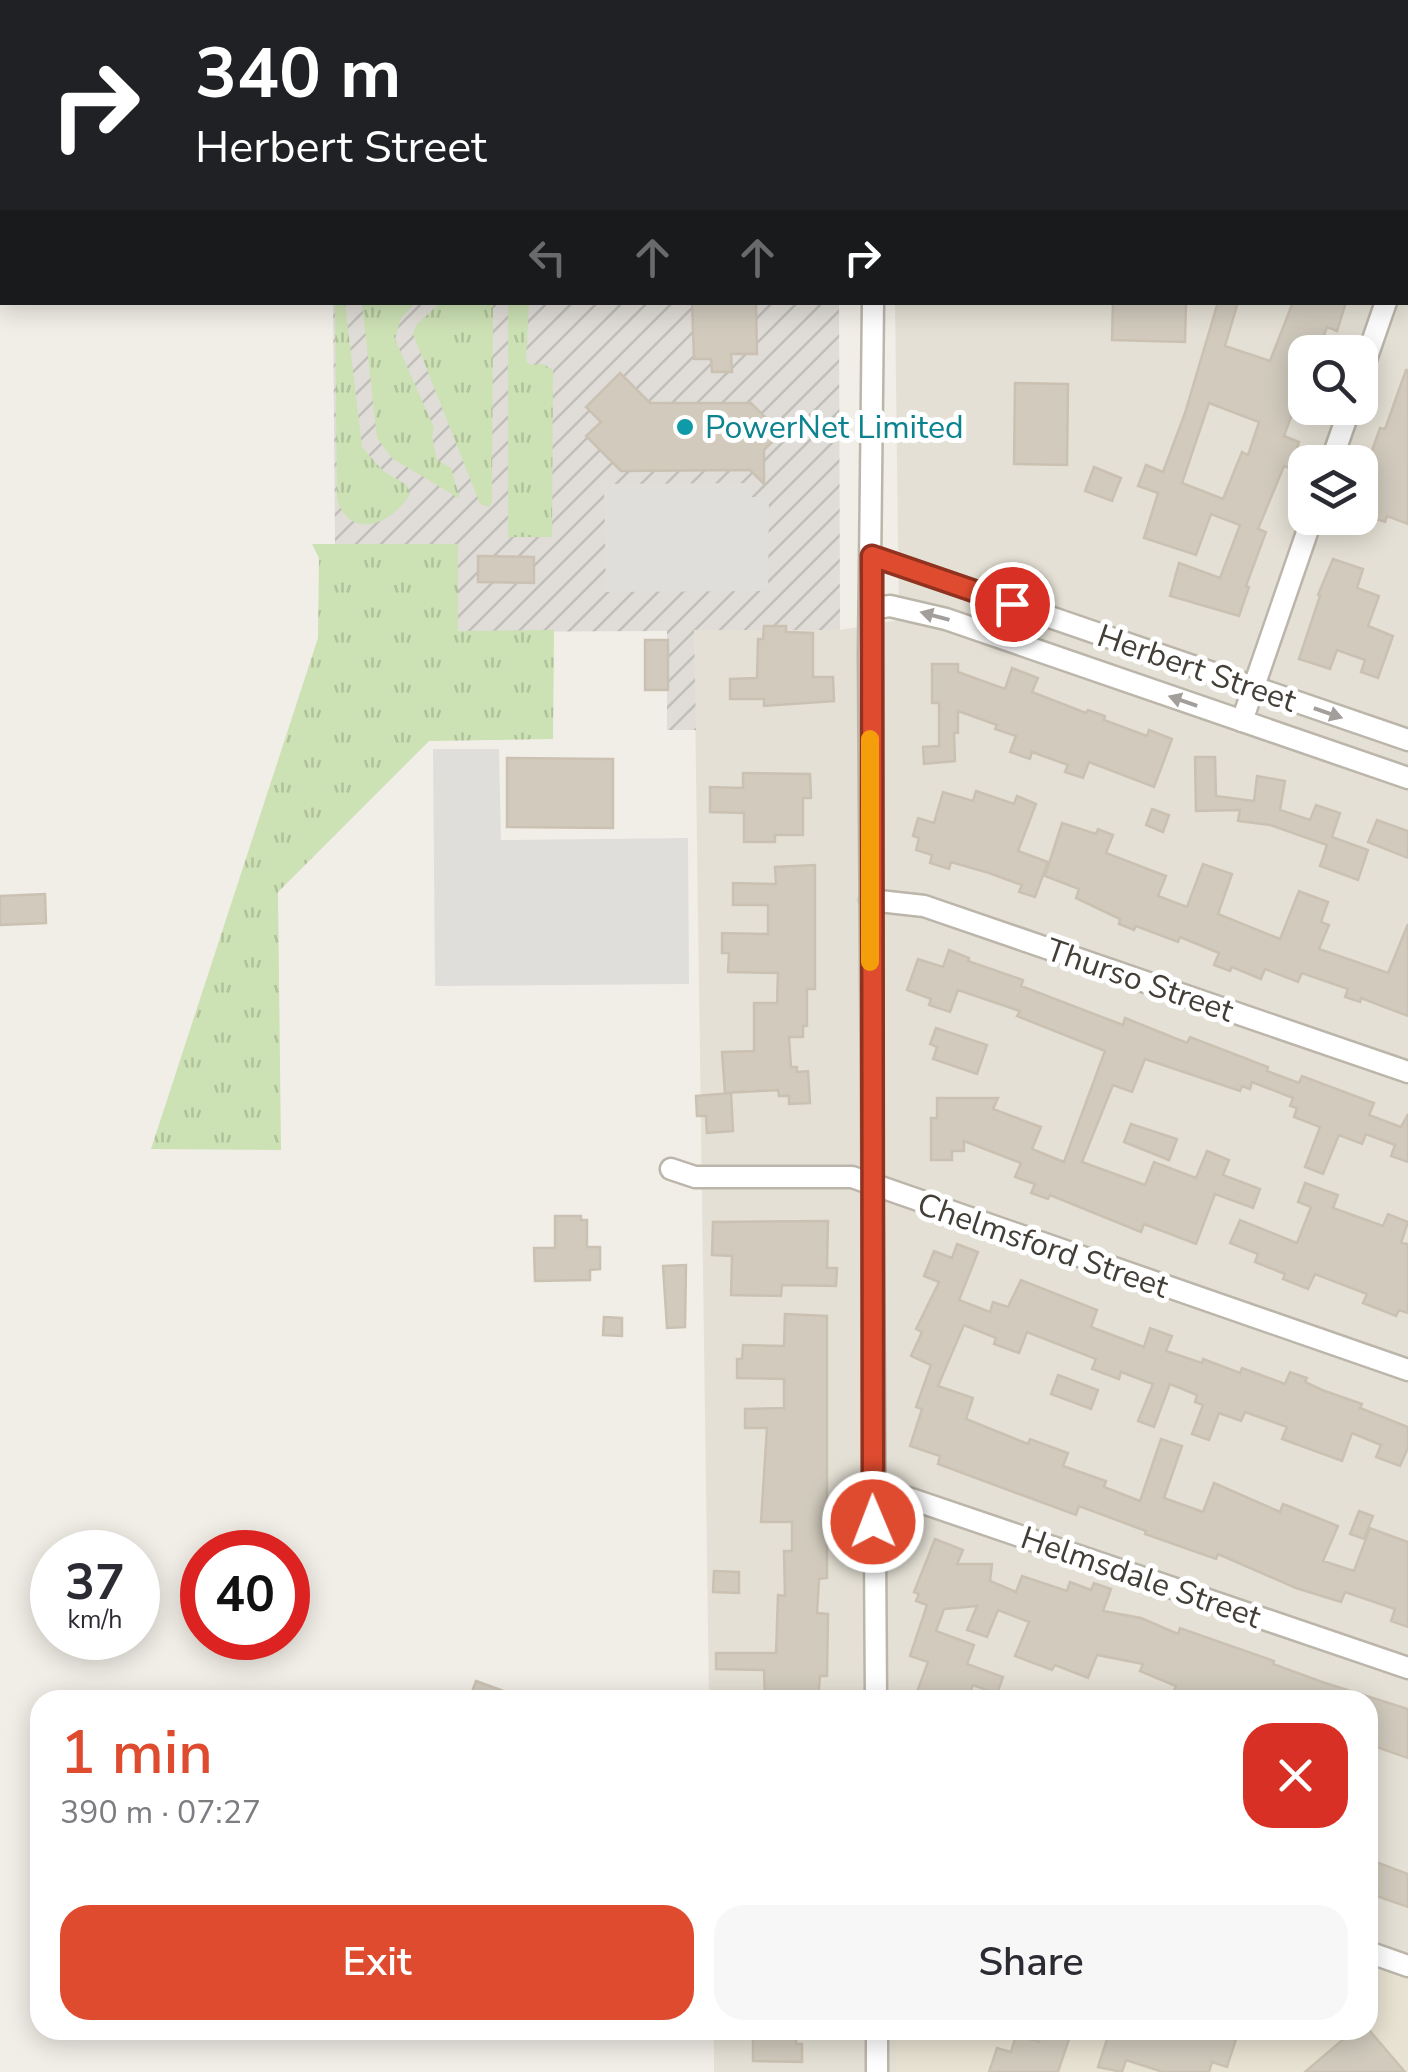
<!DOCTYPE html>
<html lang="en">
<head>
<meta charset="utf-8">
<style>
	:root { --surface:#fff; --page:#f7f7f7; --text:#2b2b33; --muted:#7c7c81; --accent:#df4b2f }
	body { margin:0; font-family:"Nunito Sans",sans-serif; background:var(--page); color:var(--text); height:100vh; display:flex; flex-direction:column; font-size:38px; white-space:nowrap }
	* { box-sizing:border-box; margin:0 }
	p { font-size:32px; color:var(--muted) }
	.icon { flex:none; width:55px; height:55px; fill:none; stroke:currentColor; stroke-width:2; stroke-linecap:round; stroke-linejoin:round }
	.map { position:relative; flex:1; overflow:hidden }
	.drawer { position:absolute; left:30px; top:1690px; width:1348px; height:350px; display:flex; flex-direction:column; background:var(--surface); border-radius:30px; box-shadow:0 5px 25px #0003 }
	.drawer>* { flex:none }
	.banner { position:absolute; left:0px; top:0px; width:1410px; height:305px; box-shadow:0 5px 25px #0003; background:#202124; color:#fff; overflow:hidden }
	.fabs { position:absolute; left:1288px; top:335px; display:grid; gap:20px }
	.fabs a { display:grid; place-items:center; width:90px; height:90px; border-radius:20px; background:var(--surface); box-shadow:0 5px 25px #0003; font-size:50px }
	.speed { position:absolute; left:30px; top:1530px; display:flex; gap:20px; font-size:50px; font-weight:700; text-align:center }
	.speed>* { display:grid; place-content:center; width:130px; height:130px; border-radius:50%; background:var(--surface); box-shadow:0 5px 25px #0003; line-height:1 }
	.speed small { font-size:25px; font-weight:400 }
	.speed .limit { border:15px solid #d22; background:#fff; color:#111 }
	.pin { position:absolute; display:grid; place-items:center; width:85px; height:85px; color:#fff; margin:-42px; border:5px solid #fff; border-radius:50%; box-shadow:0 2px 10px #0007 }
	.me { position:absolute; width:110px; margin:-55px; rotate:359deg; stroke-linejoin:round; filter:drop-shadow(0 0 8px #0008) }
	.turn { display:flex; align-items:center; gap:35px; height:210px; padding:0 30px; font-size:45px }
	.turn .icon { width:130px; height:130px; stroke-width:2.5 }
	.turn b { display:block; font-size:70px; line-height:85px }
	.lanes { display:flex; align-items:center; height:95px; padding:0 30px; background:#0003; justify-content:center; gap:50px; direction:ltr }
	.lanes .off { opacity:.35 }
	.round { display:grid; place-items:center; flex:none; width:105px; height:105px; border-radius:30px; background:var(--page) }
	.summary { display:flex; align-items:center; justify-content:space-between; height:170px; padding:0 30px }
	h1 { font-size:60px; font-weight:600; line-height:75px; color:var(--accent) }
	.action { display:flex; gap:20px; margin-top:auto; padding:20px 30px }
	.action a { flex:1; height:115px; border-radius:30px; background:var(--accent); color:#fff; font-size:40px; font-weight:600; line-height:115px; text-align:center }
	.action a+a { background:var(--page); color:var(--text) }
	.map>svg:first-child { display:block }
</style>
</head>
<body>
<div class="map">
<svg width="1408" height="2072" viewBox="0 0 1408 2072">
	<defs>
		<pattern id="industrial-furrows" width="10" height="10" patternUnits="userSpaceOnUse" patternTransform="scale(2.5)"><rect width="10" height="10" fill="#e0ddd8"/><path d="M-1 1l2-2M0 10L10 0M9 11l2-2" fill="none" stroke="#c1bfba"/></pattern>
		<pattern id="grass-tufts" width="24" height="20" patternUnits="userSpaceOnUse" patternTransform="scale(2.5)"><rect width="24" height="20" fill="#cce1b4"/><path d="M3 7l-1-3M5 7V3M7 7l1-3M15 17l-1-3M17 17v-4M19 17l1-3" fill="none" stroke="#b0c29b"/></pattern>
	</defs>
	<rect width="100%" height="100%" fill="#f1eee7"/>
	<path fill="#e4e0d5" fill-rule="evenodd" d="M902 0H1408V2072H714V2030H1368V1700H709L694 630H840L899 620 895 303 1408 302V2ZM1305 352H1360V408H1305ZM1305 462H1360V518H1305Z"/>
	<polygon fill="url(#industrial-furrows)" points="333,303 839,303 840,630 694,630 696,730 667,730 667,631 457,632 457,544 335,545"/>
	<polygon fill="#e8e2d2" points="1368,1961 1408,1975 1408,2072 896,2072 896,2030 1368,2030"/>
	<g fill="url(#grass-tufts)">
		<path d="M335 303H345L362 447 383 471 407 485 410 494C393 523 351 542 337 500Z"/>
		<polygon points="362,303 415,303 401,318 395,339 434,428 432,437 437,460 451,468 460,499 392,458 377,438"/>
		<polygon points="440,303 493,303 492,501 489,507 480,504 413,334 416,325"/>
		<polygon points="508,303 529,303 526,360 530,365 543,364 553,370 552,537 508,537"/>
		<polygon points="312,544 458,544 458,631 554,630 553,739 429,741 278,892 281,1150 151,1149 318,638 319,558"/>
	</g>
	<g fill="#e0dedb">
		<polygon points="752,483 752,497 769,497 768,591 606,592 604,484"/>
		<polygon points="433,749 499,749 501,840 688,838 689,984 435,986"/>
	</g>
	<g fill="#d1cabd" stroke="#cbc1b2" stroke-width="2.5" fill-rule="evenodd">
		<polygon points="692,302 756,302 757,354 731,354 732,372 712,372 711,359 694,359"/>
		<polygon points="1113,302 1186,302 1185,342 1112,340"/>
		<path d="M1218 302H1238L1225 346 1270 361 1293 302H1346L1337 331 1327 327 1318 352H1305V368L1299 384 1305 387V409L1295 406 1284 436 1299 442 1290 468 1284 466 1258 529 1266 532 1246 586 1249 587 1239 616 1170 596 1179 563 1220 578 1240 525 1211 514 1196 555 1144 538 1158 493 1138 486 1146 465 1163 472 1185 413ZM1209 403 1259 422 1248 455 1242 452 1223 499 1182 483Z"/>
		<polygon points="1406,370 1408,370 1408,524 1387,516 1385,522 1370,517 1371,512 1365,510 1369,497 1364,495 1367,487 1360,485 1380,428 1385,429"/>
		<polygon points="620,373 650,403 751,403 781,433 764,450 764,484 750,470 621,471 586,436 601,422 586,407"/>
		<polygon points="1015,383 1068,384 1067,465 1014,464"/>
		<polygon points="1094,467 1121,478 1112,501 1085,491"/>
		<polygon points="478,556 534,557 534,583 478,582"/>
		<polygon points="1333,559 1363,569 1357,588 1379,596 1368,626 1393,636 1378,678 1361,672 1365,660 1337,650 1330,669 1299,659 1320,596 1318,595"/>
		<polygon points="764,626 786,626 786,632 813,633 813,677 833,677 834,701 764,706 764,699 730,699 730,679 757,678 758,639 763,639"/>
		<rect x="645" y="640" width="23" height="50"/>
		<polygon points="932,664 958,664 958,672 1005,689 1012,668 1038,678 1032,692 1086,713 1088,710 1105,716 1104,720 1147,736 1149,730 1172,739 1154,787 1089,762 1083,778 1065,772 1068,765 1032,752 1030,759 1010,752 1016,736 995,729 997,725 958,711 958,733 954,733 955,761 924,764 923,747 939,746 939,703 932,703"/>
		<polygon points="1195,757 1215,757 1216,796 1254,801 1257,776 1285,781 1280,810 1310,820 1316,805 1340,813 1332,837 1368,850 1358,880 1320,866 1327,845 1270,825 1238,821 1240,810 1196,811"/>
		<polygon points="507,758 613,759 613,828 507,827"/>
		<polygon points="743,773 810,774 811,798 803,798 803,835 775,835 775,842 744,842 744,813 710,812 710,787 743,788"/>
		<polygon points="976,791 1014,804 1017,796 1036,804 1018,851 1048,862 1035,897 1019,892 1022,885 989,873 951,862 949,869 930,863 932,855 916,850 919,838 913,836 918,818 934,823 943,792 973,801"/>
		<polygon points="1152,809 1169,815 1163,832 1146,825"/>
		<polygon points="1377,820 1408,831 1408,858 1368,842"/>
		<polygon points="1062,823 1096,834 1098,829 1113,835 1106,853 1166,876 1158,896 1187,907 1203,864 1232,874 1218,914 1280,939 1299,891 1328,902 1321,922 1329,925 1319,949 1388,973 1408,924 1408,1016 1361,998 1360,1002 1345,997 1348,989 1302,973 1298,982 1265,969 1261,979 1232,967 1230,971 1214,965 1219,953 1180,937 1178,942 1136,926 1134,930 1119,924 1120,919 1076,898 1079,889 1045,876"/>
		<polygon points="815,865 815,989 807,989 807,1026 803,1026 803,1037 789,1037 791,1067 797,1067 797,1072 808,1071 810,1103 789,1104 789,1096 779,1096 778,1090 725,1093 722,1052 754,1051 754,1003 777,1003 778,973 728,972 729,953 722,953 722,933 768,934 768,905 733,905 733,883 776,884 775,867"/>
		<polygon points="45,894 46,923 0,925 0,896"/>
		<polygon points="949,950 969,958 968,961 1023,980 1021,986 1123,1025 1125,1018 1187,1043 1190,1037 1268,1067 1267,1071 1299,1083 1302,1076 1374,1103 1369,1115 1401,1127 1408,1114 1408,1162 1391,1156 1395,1145 1366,1134 1362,1144 1339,1135 1323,1174 1305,1167 1320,1127 1294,1117 1297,1108 1290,1106 1293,1098 1252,1082 1250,1089 1242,1086 1240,1091 1145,1059 1132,1092 1113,1085 1082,1162 1145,1185 1154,1162 1196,1178 1207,1151 1229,1160 1223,1175 1260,1189 1253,1208 1215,1194 1196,1244 1144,1224 1141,1232 1050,1195 1048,1199 1031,1193 1035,1184 1015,1177 1021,1163 964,1141 964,1151 952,1151 952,1160 931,1160 931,1118 937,1118 937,1098 998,1098 993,1109 1041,1127 1032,1149 1064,1162 1105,1051 1017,1016 1020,1011 958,990 950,1012 929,1005 931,999 907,990 918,959 943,967"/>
		<polygon points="936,1028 987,1045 977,1074 933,1059 937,1047 930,1044"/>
		<polygon points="731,1093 733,1131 707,1133 706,1116 697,1116 696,1096"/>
		<polygon points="1131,1124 1177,1139 1169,1160 1124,1142"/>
		<polygon points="1305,1183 1338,1195 1333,1208 1383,1226 1388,1214 1408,1222 1401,1243 1408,1244 1408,1313 1399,1310 1396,1316 1363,1303 1367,1294 1315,1274 1308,1289 1283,1279 1285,1274 1255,1262 1258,1254 1230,1243 1240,1220 1297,1243 1311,1207 1298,1202"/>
		<polygon points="555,1216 581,1216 581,1220 587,1220 587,1247 600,1247 600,1269 590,1270 590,1280 535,1281 534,1248 555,1248"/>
		<polygon points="828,1221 827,1268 837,1268 836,1286 782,1285 781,1296 731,1295 732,1256 712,1255 713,1222"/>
		<polygon points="957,1244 978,1252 959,1300 990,1312 993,1302 1008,1307 1021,1280 1097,1310 1091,1327 1144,1347 1150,1328 1172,1336 1166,1351 1202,1363 1203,1359 1240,1373 1242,1368 1285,1384 1290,1372 1307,1378 1305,1382 1322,1390 1362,1404 1360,1408 1408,1427 1408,1448 1400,1466 1376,1457 1381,1445 1352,1433 1342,1461 1282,1439 1287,1427 1245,1412 1241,1421 1219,1413 1209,1440 1192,1434 1203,1405 1195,1402 1197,1395 1170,1384 1154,1427 1138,1421 1153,1384 1121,1372 1119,1379 1092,1369 1096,1359 1027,1332 1019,1353 994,1344 996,1338 964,1325 938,1386 973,1398 966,1419 1028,1444 1030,1439 1068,1453 1063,1466 1106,1481 1104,1487 1140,1501 1161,1439 1182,1446 1164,1498 1203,1512 1214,1483 1280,1512 1283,1504 1338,1526 1323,1561 1354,1571 1370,1528 1408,1542 1408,1627 1391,1621 1395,1609 1345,1592 1341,1602 1296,1588 1218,1554 1216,1559 1145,1534 1146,1531 1079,1506 1076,1515 938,1464 940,1456 910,1446 922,1409 916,1407 931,1365 911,1356 922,1332 916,1329 939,1282 924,1276 934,1251 952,1258"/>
		<polygon points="686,1265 685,1327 667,1328 663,1266"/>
		<polygon points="785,1314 827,1316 827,1578 819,1579 817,1613 828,1614 827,1676 820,1676 818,1700 765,1700 764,1670 716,1669 716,1653 776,1653 778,1595 785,1596 784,1551 792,1551 792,1522 761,1522 767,1428 745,1428 745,1409 784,1408 784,1379 737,1378 737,1359 742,1359 743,1345 784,1346"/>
		<polygon points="604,1317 622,1318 622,1336 603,1335"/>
		<polygon points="1058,1375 1098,1390 1091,1409 1051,1394"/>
		<polygon points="1359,1511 1373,1516 1364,1539 1350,1534"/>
		<polygon points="935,1539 963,1550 957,1564 992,1564 990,1581 1016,1592 1022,1576 1067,1591 1070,1582 1091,1590 1094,1583 1111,1589 1103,1611 1141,1618 1178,1634 1180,1628 1274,1661 1273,1664 1322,1682 1408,1709 1408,1758 1368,1744 1368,1700 1288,1700 1264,1691 1261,1699 1237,1691 1234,1700 1170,1700 1176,1686 1140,1671 1143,1664 1097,1655 1088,1678 1055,1665 1052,1670 1015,1656 1029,1622 998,1610 987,1637 967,1630 977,1606 944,1609 936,1631 974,1645 967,1664 1003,1677 997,1694 973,1685 967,1700 914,1700 928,1662 910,1656 927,1605 916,1601 919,1594 914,1592"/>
		<polygon points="714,1571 739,1572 739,1593 713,1592"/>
		<polygon points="476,1681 523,1698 522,1700 469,1700"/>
		<polygon points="1368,1859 1408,1874 1408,1907 1368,1893"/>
		<polygon points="780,2030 797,2030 796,2044 802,2044 802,2062 753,2061 753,2036 780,2036"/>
		<polygon points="1043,2030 1072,2030 1058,2072 989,2072 997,2048 1011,2052 1016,2035 1039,2042"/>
		<polygon points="1110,2030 1239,2030 1227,2067 1212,2062 1209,2072 1163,2072 1126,2060 1122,2072 1098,2067"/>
		<polygon points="1354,2030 1369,2030 1405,2072 1305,2072"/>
	</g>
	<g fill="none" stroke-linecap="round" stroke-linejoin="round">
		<g stroke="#bbb5aa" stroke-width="25">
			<g id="minor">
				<polyline points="621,2 621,0"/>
				<polyline points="874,2 874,0"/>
				<polyline points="0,79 2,79"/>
				<polyline points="1408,239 1408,237"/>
				<polyline points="873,302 869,655 876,1700"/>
				<polyline points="1360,377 1386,302"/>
				<polyline points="1331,462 1350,408"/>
				<polyline points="872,556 1408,740"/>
				<polyline points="870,609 890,606 946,619 1408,778"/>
				<polyline points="1242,721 1312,518"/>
				<polyline points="870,900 924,906 1408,1072"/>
				<polyline points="671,1169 695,1177 852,1177 1408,1370"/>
				<polyline points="873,1486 1408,1668"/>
				<polyline points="1368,1952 1408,1966"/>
				<polyline points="877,2072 877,2030"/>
			</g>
		</g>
		<use href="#minor" stroke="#fff" stroke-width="20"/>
	</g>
	<defs><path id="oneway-solid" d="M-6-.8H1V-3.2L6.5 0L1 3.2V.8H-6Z" transform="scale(2.5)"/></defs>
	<g fill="#a19e9b">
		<use href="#oneway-solid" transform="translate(935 616) rotate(-165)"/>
		<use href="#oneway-solid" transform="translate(1183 701) rotate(-161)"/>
		<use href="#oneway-solid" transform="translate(1328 713) rotate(19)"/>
	</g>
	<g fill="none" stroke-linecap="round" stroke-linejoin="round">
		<g stroke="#91311f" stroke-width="25">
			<polyline id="route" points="873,1522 872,556 1012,604"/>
		</g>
		<use href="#route" stroke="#df4b2f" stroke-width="18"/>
		<polyline stroke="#f59e0b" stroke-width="18" points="870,739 870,962"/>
	</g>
	<circle fill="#0f9aa8" stroke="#fff" stroke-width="4" cx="685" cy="427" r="10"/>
	<g text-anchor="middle" stroke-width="10" stroke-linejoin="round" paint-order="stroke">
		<g font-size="32" fill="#0d838f" stroke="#fff" text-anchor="start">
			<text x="705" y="438">PowerNet Limited</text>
		</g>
		<g font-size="32" fill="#433e37" stroke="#fff">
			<text transform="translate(1197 668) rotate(19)" y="11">Herbert Street</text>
			<text transform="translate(1140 980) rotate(19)" y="11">Thurso Street</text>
			<text transform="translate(1043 1245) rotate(19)" y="11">Chelmsford Street</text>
			<text transform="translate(1141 1577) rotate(19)" y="11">Helmsdale Street</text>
		</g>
	</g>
</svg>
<div class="fabs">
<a><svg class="icon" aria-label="search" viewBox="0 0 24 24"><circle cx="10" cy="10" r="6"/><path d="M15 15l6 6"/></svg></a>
<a><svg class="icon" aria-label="layers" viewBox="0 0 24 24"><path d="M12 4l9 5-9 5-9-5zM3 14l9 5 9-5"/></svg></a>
</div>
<div class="speed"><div>37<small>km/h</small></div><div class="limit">40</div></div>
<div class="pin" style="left:1012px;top:604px;background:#d93025"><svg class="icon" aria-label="arrive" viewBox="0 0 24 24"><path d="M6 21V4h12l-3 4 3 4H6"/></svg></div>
<svg class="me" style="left:873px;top:1522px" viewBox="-20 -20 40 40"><circle r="17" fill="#df4b2f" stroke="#fff" stroke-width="3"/><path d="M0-11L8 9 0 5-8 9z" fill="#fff"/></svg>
<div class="banner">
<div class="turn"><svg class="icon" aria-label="right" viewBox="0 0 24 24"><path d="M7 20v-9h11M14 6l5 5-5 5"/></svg><div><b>340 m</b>Herbert Street</div></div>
<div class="lanes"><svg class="icon off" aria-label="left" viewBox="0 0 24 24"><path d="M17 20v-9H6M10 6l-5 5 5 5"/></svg><svg class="icon off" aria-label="ahead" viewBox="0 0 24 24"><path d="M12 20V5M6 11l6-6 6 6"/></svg><svg class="icon off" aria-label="ahead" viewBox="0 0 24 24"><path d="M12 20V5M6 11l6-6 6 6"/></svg><svg class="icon" aria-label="right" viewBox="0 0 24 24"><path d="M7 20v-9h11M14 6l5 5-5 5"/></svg></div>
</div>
<section class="drawer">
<div class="summary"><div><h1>1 min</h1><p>390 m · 07:27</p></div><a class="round" style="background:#d93025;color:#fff"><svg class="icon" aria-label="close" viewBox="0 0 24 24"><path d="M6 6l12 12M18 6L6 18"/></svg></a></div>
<div class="action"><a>Exit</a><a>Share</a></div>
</section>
</div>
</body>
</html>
